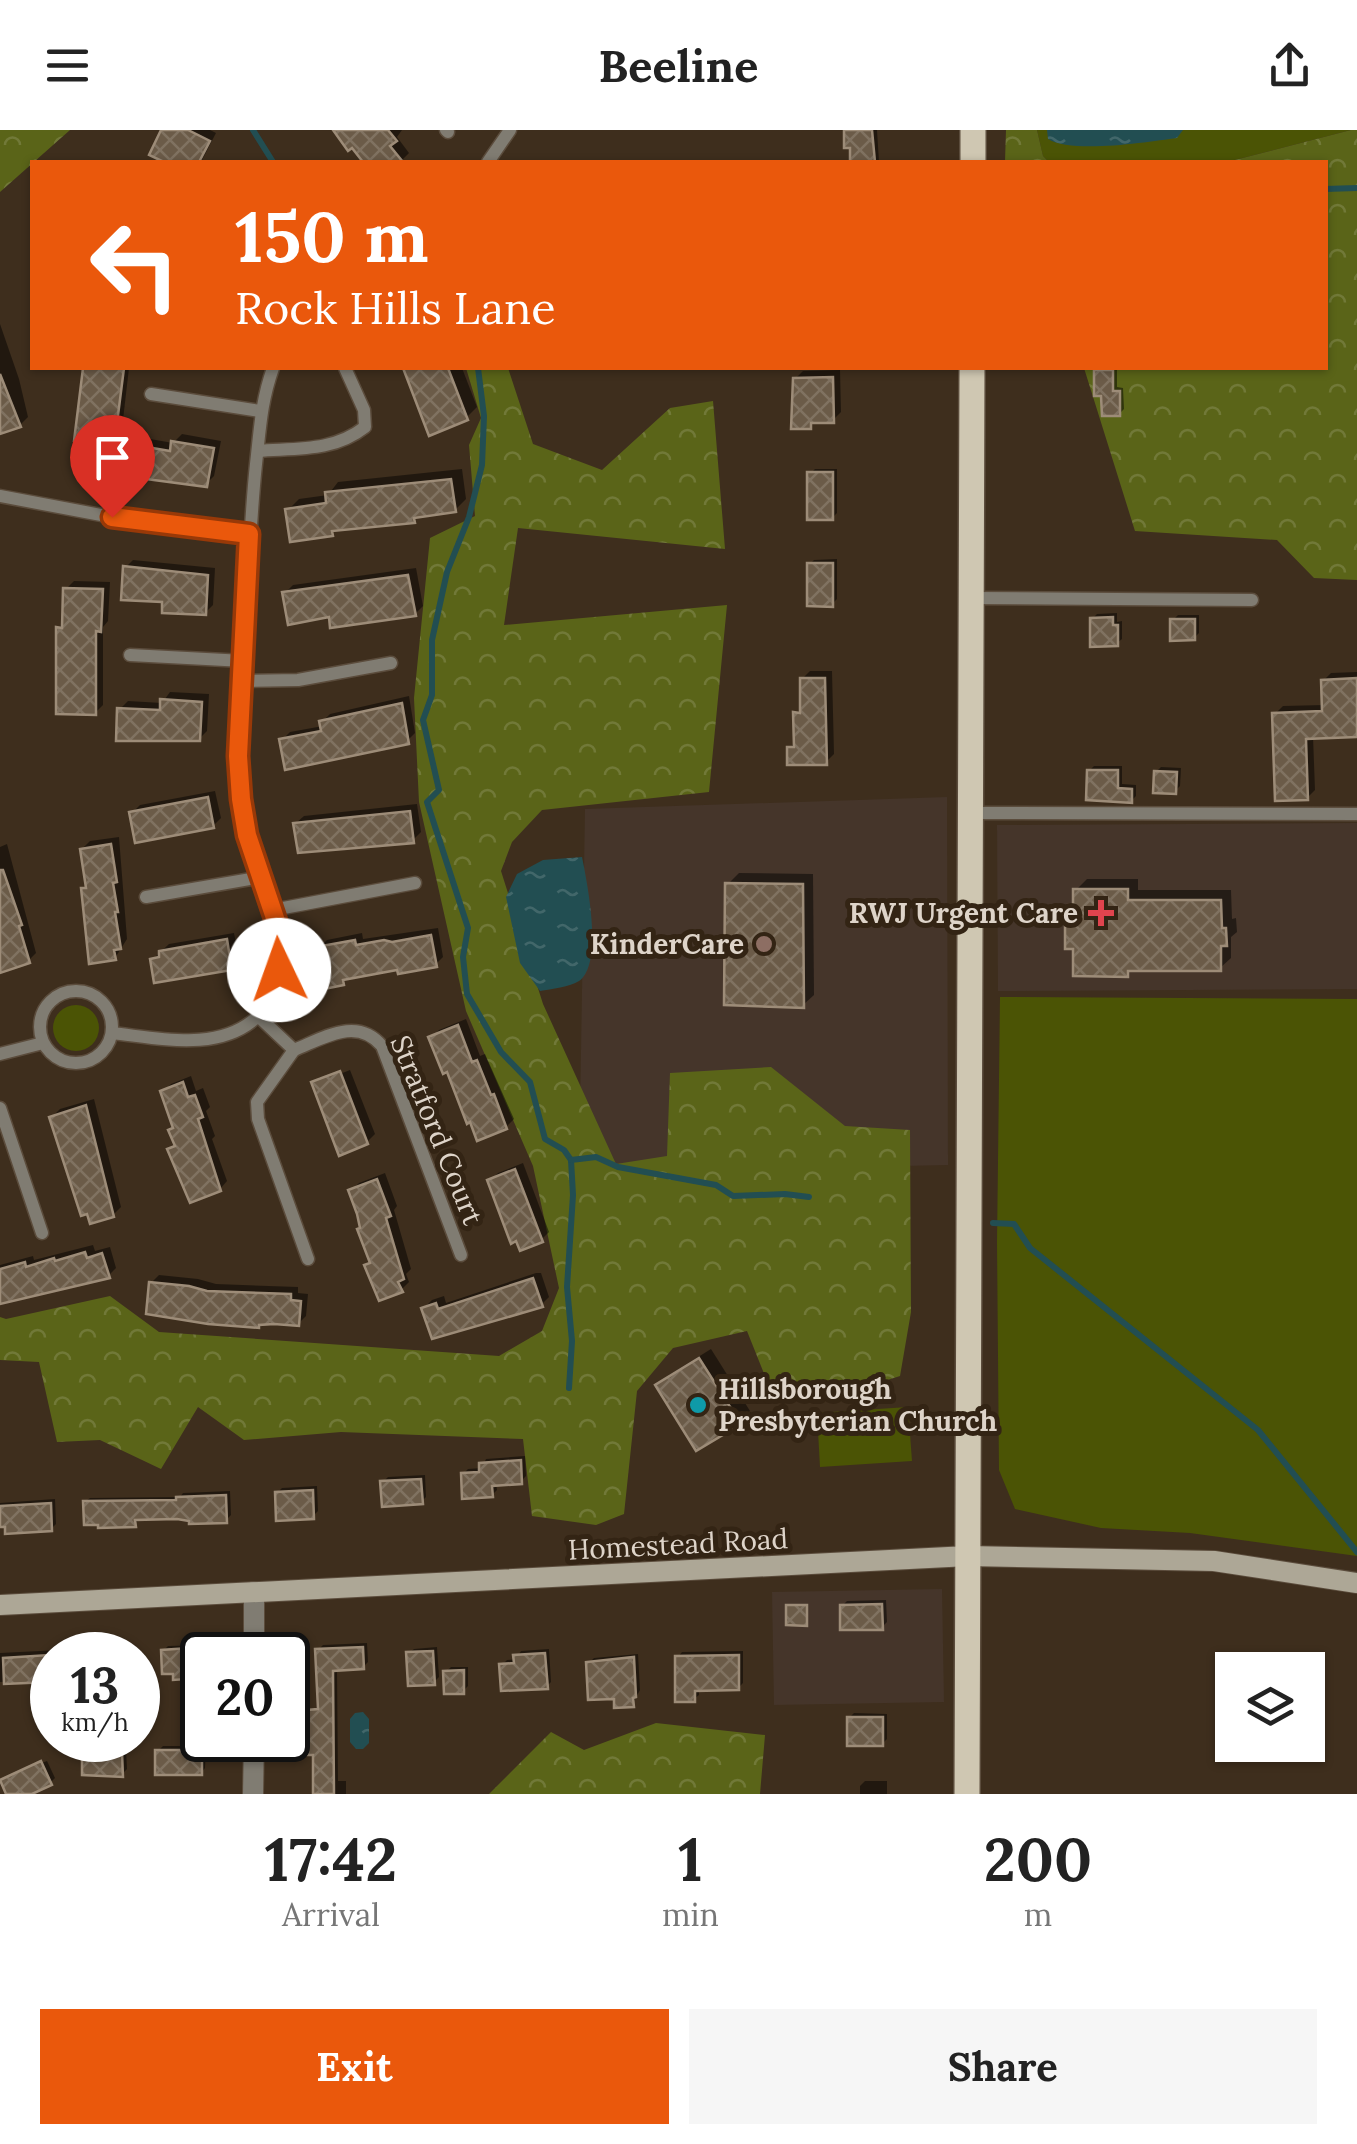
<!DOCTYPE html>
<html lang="en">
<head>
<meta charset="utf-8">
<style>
	:root { --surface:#fff; --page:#f6f6f6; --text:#222; --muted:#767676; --accent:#ea580c }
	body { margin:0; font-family:Lora,serif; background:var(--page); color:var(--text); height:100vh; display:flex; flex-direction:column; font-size:38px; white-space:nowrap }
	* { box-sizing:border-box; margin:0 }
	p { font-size:32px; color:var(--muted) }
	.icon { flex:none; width:55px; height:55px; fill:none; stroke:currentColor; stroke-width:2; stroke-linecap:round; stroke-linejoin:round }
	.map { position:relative; height:1664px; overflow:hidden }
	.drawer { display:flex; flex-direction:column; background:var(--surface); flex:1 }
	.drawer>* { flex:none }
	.hud { position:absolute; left:30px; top:30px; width:1298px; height:210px; border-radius:0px; box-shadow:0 2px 8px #0004; background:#ea580c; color:#fff; overflow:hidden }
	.buttons { position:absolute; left:1215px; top:1522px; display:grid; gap:20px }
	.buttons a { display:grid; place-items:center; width:110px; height:110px; border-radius:0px; background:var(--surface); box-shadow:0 2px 8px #0004; font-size:50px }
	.speed { position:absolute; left:30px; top:1502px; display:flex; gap:20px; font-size:50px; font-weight:700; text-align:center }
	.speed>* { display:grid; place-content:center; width:130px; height:130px; border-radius:50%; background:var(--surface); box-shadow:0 2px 8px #0004; line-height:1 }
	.speed small { font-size:25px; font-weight:400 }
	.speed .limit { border:5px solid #111; border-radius:15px; background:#fff; color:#111 }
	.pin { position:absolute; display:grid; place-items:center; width:85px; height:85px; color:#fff; margin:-102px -42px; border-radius:50% 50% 50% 0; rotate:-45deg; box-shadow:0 0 10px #0007 }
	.pin .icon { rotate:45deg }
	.me { position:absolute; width:110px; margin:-55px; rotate:357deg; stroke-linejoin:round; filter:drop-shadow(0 0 8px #0008) }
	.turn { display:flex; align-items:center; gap:35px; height:210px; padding:0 40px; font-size:45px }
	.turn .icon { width:130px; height:130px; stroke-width:2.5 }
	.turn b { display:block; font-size:70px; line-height:85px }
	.eta { display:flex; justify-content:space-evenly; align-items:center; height:170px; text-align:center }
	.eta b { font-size:60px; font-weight:800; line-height:70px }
	.primary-button { display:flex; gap:20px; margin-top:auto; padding:20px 40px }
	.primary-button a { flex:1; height:115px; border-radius:0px; background:var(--accent); color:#fff; font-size:40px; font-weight:800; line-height:115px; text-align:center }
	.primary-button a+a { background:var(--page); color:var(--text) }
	header { display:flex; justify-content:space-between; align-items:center; height:130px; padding:0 40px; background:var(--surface); font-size:45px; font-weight:800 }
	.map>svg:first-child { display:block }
</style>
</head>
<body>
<header><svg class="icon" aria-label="menu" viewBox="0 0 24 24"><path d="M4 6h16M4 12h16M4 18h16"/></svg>Beeline<svg class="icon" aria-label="share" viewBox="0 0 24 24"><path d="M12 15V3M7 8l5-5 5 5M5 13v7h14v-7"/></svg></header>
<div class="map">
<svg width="1357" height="1664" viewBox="0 0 1357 1664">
	<defs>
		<pattern id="forest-crowns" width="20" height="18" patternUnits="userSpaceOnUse" patternTransform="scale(2.5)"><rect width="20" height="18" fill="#5a6418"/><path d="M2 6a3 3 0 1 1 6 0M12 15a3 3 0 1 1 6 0" fill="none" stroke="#717938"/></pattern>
		<pattern id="water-ripples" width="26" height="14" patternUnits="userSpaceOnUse" patternTransform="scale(2.5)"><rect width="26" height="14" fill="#224e52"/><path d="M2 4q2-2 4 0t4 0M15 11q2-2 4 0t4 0" fill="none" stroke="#42676a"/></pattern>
		<pattern id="building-cross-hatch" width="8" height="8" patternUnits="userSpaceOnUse" patternTransform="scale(2.5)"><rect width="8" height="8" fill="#6b5b48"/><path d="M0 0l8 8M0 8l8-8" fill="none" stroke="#807261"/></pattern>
	</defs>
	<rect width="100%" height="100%" fill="#3e2e1d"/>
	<g fill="#45352a">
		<polygon points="947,667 948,1035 579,1043 585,679"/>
		<polygon points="1357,693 1357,859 998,861 997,695"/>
		<polygon points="942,1459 944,1572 774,1575 772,1462"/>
	</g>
	<g fill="#4b5405">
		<polygon points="1037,0 1351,0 1227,32 1049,32 1043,26"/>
		<polygon points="1000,867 1357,869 1357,1426 1190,1403 1101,1398 1015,1379 999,1340 997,1112"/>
		<circle cx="76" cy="898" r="23"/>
		<polygon points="908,1277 912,1331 820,1337 817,1283"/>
	</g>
	<g fill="url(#forest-crowns)">
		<polygon points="0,0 70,0 0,62"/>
		<polygon points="1006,0 1037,0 1043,26 1049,32 1005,32"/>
		<polygon points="1351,0 1357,0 1357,450 1314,448 1277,410 1135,401 1084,238 1325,238 1325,32 1227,32"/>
		<polygon points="466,238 508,238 533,314 602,340 670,278 713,271 725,419 518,398 504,495 727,475 709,662 542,680 512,712 501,741 543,874 616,1034 667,1026 670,943 771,937 845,996 910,1000 911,1182 900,1246 815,1273 767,1251 747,1201 673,1218 637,1261 624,1384 596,1395 532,1386 523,1309 341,1302 244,1310 198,1277 161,1339 100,1310 57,1312 39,1232 0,1230 0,1187 6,1189 110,1166 159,1202 499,1226 542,1201 559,1158 533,1036 466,881 419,672 414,568 430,408 475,386 469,315 481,288"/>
		<polygon points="656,1593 765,1605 760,1664 489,1664 551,1602 584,1620"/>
	</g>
	<g fill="url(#water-ripples)">
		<path d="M1047 0H1183L1177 8C1148 12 1072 24 1048 9Z"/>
		<path d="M582 727C587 752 604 833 579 851 570 857 551 859 540 861L520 833 506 767 517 744 543 730Z"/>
		<polygon points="363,1582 369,1589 369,1613 363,1619 356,1619 350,1612 350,1589 355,1583"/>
	</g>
	<g fill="#0007">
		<polygon points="164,0 210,0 216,3 201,32 169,32 152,24"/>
		<polygon points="336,0 402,0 397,7 409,23 400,32 366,32 352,14"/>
		<polygon points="846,0 877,0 879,32 852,32 852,16"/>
		<polygon points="0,194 19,249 28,287 20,295 0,302"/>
		<polygon points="87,238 129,238 121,307 113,315 81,266"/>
		<polygon points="405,238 462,238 477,277 466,288 430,302"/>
		<polygon points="1100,238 1117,238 1117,257 1123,258 1124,279 1119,284 1104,264 1097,241"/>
		<polygon points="840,240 841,282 833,290 816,290 810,296 795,249 803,241"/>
		<polygon points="182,304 221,311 214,346 206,354 131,315 139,307 173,313"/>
		<polygon points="462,339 466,369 455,380 418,385 413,390 337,398 332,403 288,380 299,369 328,365 338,352"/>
		<polygon points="815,339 837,339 837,383 832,388 810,344"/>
		<polygon points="837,429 837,469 832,474 810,434 814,430"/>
		<polygon points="133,430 215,438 213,475 205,483 165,470 125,438"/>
		<polygon points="416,438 423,476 415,484 331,484 285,463 293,455"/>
		<polygon points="74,451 110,452 108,491 103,497 103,575 95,583 58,498 64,493 66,459"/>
		<polygon points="1117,483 1117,492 1122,491 1122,509 1117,513 1092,489 1097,484"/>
		<polygon points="1178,485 1199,485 1199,503 1194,508 1173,490"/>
		<polygon points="810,541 832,541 834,624 826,632 790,618 796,611 796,584 802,577 802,549"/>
		<polygon points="1357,542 1357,604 1313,606 1315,660 1307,668 1275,584 1283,576 1324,575 1323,551 1331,543"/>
		<polygon points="170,562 209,564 207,601 199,609 120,579 128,571 162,573"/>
		<polygon points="409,566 415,603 407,611 282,610 290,602 323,596 322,592 330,584"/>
		<polygon points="1094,636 1122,636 1122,654 1136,655 1136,666 1131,671 1089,641"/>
		<polygon points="1161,637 1181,638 1180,656 1175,661 1156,642"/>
		<polygon points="215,661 221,688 213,696 132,683 140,675"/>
		<polygon points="417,674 421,702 413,710 296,693 304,686"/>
		<polygon points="119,707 127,809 115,828 84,759 88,755 82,719 90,711"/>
		<polygon points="7,714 36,823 28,831 0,840 0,717"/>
		<polygon points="739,743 813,744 814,865 803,875 728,754"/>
		<polygon points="1087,749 1138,749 1138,760 1231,760 1232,789 1236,788 1237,802 1231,807 1231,828 1220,838 1133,838 1127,844 1071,788 1076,760"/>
		<polygon points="438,798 443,827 435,835 399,837 349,846 342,853 319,818 327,810 362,803 363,809"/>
		<polygon points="234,803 239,830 231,838 152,830 169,814"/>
		<polygon points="466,889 480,926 485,924 514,989 506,997 448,939 431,908 439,900"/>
		<polygon points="350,940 375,1004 367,1012 314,953 320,947 320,952"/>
		<polygon points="191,946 196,961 203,958 210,977 206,981 215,1006 212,1009 227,1051 220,1059 170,1020 176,1014 176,996 163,962 171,954"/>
		<polygon points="94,969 121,1077 113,1085 52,987 60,979"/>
		<polygon points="523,1033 549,1102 541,1110 490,1051 498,1043"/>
		<polygon points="385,1043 397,1076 394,1080 411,1139 406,1144 409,1152 401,1160 372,1131 351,1061 359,1053"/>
		<polygon points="93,1115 95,1121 110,1117 116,1138 108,1146 0,1172 0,1135 33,1126 34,1130"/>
		<polygon points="536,1143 541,1143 549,1167 541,1175 433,1206 424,1178 432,1170 444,1166 446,1173"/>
		<polygon points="159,1145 198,1149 216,1154 298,1157 298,1163 308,1164 306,1186 298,1194 151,1153"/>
		<polygon points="711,1219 750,1281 739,1292 658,1256 669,1245"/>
		<polygon points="525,1326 526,1346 521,1351 496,1353 497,1360 492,1365 463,1344 468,1339 482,1338 486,1329"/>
		<polygon points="425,1345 426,1367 421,1372 383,1352 388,1347"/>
		<polygon points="317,1356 318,1381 313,1386 277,1363 282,1358"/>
		<polygon points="230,1361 231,1385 226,1390 139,1390 134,1394 85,1372 90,1368 180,1367 183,1363"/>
		<polygon points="55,1369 56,1394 51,1399 0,1395 0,1373"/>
		<polygon points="886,1470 887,1492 882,1497 842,1476 847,1471"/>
		<polygon points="367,1513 368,1532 363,1537 337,1538 338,1651 346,1651 346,1664 312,1664 315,1661 316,1623 309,1581 321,1576 318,1520 323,1515"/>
		<polygon points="205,1515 202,1545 163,1521 168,1516"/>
		<polygon points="437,1517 439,1547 434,1552 409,1523 414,1519"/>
		<polygon points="100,1518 101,1521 114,1520 114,1525 52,1525 52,1549 0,1552 0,1523"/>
		<polygon points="549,1519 551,1552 546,1557 502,1535 507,1530 516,1529 521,1521"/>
		<polygon points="743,1521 743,1553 738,1558 699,1558 699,1565 694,1569 678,1527 682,1522"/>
		<polygon points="638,1524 640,1560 632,1575 616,1566 589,1533 594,1528"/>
		<polygon points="451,1537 468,1537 468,1556 463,1561 446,1542"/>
		<polygon points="854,1583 887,1584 887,1609 882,1614 849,1588"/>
		<polygon points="115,1614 115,1619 126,1619 127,1639 122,1644 84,1619 89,1615"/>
		<polygon points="163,1616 206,1616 205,1638 201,1643 158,1621"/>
		<polygon points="47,1631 55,1648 51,1652 26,1664 8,1664 2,1651 7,1647"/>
		<polygon points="865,1651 887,1651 887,1664 860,1664 860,1656"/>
	</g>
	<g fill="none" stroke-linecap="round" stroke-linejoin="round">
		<g stroke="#224e52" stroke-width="6">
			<polyline points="253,0 273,32"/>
			<polyline points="1325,59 1357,58"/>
			<polyline points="478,238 484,286 482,335 469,387 447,442 432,510 432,565 423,590 439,660 427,672 468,798 463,827 467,864 501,922 530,952 545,1009 564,1020 571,1030 573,1065 567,1157 572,1211 569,1258"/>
			<polyline points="571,1030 596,1027 618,1037 716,1055 733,1066 785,1064 809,1067"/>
			<polyline points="993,1093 1014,1094 1030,1118 1258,1300 1357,1422"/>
		</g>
	</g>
	<g fill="url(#building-cross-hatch)" stroke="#9d8c78" stroke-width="2.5">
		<polygon points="161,0 188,0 210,11 199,32 164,32 149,25"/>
		<polygon points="333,0 388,0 397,11 390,16 403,32 363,32 352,18 348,21"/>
		<polygon points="844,0 872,0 875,32 850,32 850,18 844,18"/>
		<polygon points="83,238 124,238 114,317 74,311"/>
		<polygon points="403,238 448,238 468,290 429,306"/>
		<polygon points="1094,240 1113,240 1113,261 1120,261 1120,286 1102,286 1101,266 1094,266"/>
		<polygon points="0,244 21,297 0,304"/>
		<polygon points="833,247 834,293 811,293 811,299 791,299 793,248"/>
		<polygon points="171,311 214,318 207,357 123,346 129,314 170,321"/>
		<rect x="807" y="342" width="26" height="48"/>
		<polygon points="451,349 456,382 414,388 415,393 332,401 333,406 290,412 285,379 326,373 325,362"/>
		<polygon points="807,433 833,433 833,477 807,476"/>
		<polygon points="123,436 208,445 206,485 162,483 162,472 121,470"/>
		<polygon points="408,445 416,486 330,498 329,487 288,495 282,462"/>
		<polygon points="63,458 103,459 101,502 96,501 96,585 56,584 56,497 62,498"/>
		<polygon points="1113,487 1113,495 1118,495 1118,516 1090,517 1090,488"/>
		<polygon points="1170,489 1195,489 1195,510 1170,511"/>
		<polygon points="800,548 825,548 827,635 787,635 787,617 794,617 793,582 800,583"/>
		<polygon points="1357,548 1357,607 1306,609 1308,670 1275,671 1272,583 1322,581 1321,550"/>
		<polygon points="160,569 202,572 200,611 116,611 117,578 160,580"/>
		<polygon points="402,573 409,614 285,640 279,609 321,601 319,591"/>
		<polygon points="1087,640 1118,640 1118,658 1132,659 1132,673 1086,670"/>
		<polygon points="1154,641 1177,642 1176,664 1153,663"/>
		<polygon points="208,667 214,698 135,713 129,682"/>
		<polygon points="410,681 414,713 298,723 293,693"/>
		<polygon points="111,714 117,752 113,753 118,782 115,782 121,819 114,820 116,830 89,834 81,758 86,758 80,719"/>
		<polygon points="0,740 3,740 22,795 19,796 30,833 0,843"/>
		<polygon points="725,753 803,754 804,878 724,875"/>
		<polygon points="1073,759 1128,759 1128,770 1221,770 1222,798 1226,798 1227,816 1221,816 1221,841 1128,841 1128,847 1073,846 1073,819 1065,819 1065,790 1068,790 1068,775 1073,775"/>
		<polygon points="431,805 437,837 398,844 397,840 343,850 344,855 324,859 316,817 355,810 356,815 384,810 392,812"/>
		<polygon points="227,809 232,840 154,853 150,829 159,827 159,821"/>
		<polygon points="458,895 472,932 477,930 491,965 494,964 507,999 477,1011 470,992 467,994 447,942 443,944 428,907"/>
		<polygon points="340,941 368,1014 339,1026 311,952"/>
		<polygon points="183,952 188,967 195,965 203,987 198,989 221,1061 190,1073 167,1019 175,1016 168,1000 173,998 160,961"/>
		<polygon points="86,975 114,1087 90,1094 87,1084 81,1086 49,987"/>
		<polygon points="515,1039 543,1112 520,1121 516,1111 511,1114 487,1050"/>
		<polygon points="377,1049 391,1086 386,1088 404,1149 398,1152 403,1162 379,1171 364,1135 370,1133 357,1099 360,1098 357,1084 348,1060"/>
		<polygon points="85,1122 87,1128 102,1123 110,1148 0,1174 0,1139 25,1132 26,1137 54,1128 55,1131"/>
		<polygon points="533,1148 543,1177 432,1209 421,1178 436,1173 438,1179"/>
		<polygon points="149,1152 189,1156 207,1161 291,1164 291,1170 301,1171 299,1196 274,1194 259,1195 259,1198 208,1194 146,1184"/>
		<polygon points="699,1228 741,1294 696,1321 655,1255"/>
		<polygon points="521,1330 522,1354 492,1356 493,1367 462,1369 461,1343 479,1342 479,1333"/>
		<polygon points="421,1349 423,1374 382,1377 380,1351"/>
		<polygon points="313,1360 314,1389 276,1391 275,1362"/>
		<polygon points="226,1365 227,1393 189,1394 189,1391 177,1389 135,1390 136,1397 98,1398 98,1395 84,1395 83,1371 176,1370 176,1367"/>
		<polygon points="51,1373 52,1401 5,1404 5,1397 0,1397 0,1376"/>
		<polygon points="882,1474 883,1500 840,1500 840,1475"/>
		<polygon points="786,1475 807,1475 807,1496 786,1495"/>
		<polygon points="363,1517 364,1539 333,1541 334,1664 313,1664 313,1625 308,1625 307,1580 318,1579 315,1519"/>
		<polygon points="190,1518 201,1519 202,1548 173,1550 173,1544 162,1544 161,1520"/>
		<polygon points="433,1521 435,1555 408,1556 406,1522"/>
		<polygon points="545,1523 548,1559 501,1561 499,1534 514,1533 513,1525"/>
		<polygon points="49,1525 50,1552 4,1554 3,1528"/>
		<polygon points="739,1525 739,1560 695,1561 695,1572 675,1572 675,1526"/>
		<polygon points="634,1527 636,1567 633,1568 634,1577 614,1578 614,1569 588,1570 586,1532"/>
		<polygon points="464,1540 464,1564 444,1564 443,1541"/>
		<rect x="847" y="1587" width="36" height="29"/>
		<polygon points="82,1618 111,1618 111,1623 122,1622 123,1647 82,1645"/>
		<rect x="155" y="1620" width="47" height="25"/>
		<polygon points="41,1631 52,1655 32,1664 6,1664 0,1650"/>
	</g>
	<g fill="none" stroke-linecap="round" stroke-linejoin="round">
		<g stroke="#5b4c3c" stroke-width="15">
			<g id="lane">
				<polyline points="446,0 448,2"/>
				<polyline points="488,32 510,0"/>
				<polyline points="151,264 260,281"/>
				<path d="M258 321C297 318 333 322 365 297L364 280 345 238"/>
				<polyline points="0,366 149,394 249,404"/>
				<polyline points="971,468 1252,470"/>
				<polyline points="130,525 244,531"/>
				<polyline points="243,551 298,550 391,533"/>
				<polyline points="970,683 1357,684"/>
				<polyline points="146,767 262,747"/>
				<polyline points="273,780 415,753"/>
				<circle cx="76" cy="897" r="36"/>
				<polyline points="258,886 294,920"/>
				<path d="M112 903C159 908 220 923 258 886 313 833 248 730 241 668 236 623 242 577 244 531 248 465 249 400 256 334 260 299 261 272 273 238"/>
				<path d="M294 920C324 908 357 886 382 916L461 1125"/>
				<polyline points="294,920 257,972 258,989 308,1129"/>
				<polyline points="0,924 43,913"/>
				<polyline points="0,978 42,1103"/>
			</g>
		</g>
		<g stroke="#5b4c3c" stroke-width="22">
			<g id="street">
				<polyline points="254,1525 254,1462"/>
				<polyline points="253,1664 254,1610"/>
			</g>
		</g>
		<g stroke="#5b4c3c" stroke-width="22">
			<polyline id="secondary" points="0,1475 968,1426 1214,1431 1357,1453"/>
		</g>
		<g stroke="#5b4c3c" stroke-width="28">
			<g id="primary">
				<polyline points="973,32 973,0"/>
				<polyline points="967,1664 972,238"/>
			</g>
		</g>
		<use href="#lane" stroke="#807c72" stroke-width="12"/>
		<use href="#street" stroke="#807c72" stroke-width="20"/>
		<use href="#secondary" stroke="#ada796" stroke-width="20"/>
		<use href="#primary" stroke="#cfc7b2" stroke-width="25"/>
	</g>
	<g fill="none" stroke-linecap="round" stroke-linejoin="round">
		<g stroke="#983908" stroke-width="25">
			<polyline id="route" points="112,387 249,404 238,626 241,669 247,705 278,797 279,840"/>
		</g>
		<use href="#route" stroke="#ea580c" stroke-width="18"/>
	</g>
	<path fill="#e0444e" stroke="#332414" stroke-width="4" d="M1096 768h10v10h10v10h-10v10h-10v-10h-10v-10h10z"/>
	<circle fill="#8d6e63" stroke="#332414" stroke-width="4" cx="764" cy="814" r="10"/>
	<circle fill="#0f9aa8" stroke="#332414" stroke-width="4" cx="698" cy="1275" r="10"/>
	<g text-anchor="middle" stroke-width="10" stroke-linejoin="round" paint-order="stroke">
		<g font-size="28" font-weight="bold" fill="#ded4c9" stroke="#332414" text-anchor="end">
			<text x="1078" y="793">RWJ Urgent Care</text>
			<text x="744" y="824">KinderCare</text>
			<text x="718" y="1269" text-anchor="start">Hillsborough<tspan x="718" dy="32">Presbyterian Church</tspan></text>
		</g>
		<g font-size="28" fill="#ded4c9" stroke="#332414">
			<text transform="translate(437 1000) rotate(68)" y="10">Stratford Court</text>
			<text transform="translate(678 1414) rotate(-3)" y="10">Homestead Road</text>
		</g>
	</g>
</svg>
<div class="buttons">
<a><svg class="icon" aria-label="layers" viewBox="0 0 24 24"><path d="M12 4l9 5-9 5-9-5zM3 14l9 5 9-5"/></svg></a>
</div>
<div class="speed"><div>13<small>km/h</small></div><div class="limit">20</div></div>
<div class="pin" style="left:112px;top:387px;background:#d93025"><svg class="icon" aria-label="arrive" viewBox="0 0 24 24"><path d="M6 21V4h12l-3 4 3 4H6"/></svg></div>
<svg class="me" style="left:279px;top:840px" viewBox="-20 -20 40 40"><circle r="19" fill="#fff"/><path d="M0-13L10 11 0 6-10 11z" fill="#ea580c"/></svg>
<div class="hud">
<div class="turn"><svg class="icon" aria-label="left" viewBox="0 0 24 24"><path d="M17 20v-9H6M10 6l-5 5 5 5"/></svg><div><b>150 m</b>Rock Hills Lane</div></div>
</div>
</div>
<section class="drawer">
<div class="eta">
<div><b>17:42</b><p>Arrival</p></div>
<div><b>1</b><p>min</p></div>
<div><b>200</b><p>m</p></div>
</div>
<div class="primary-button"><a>Exit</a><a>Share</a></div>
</section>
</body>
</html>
